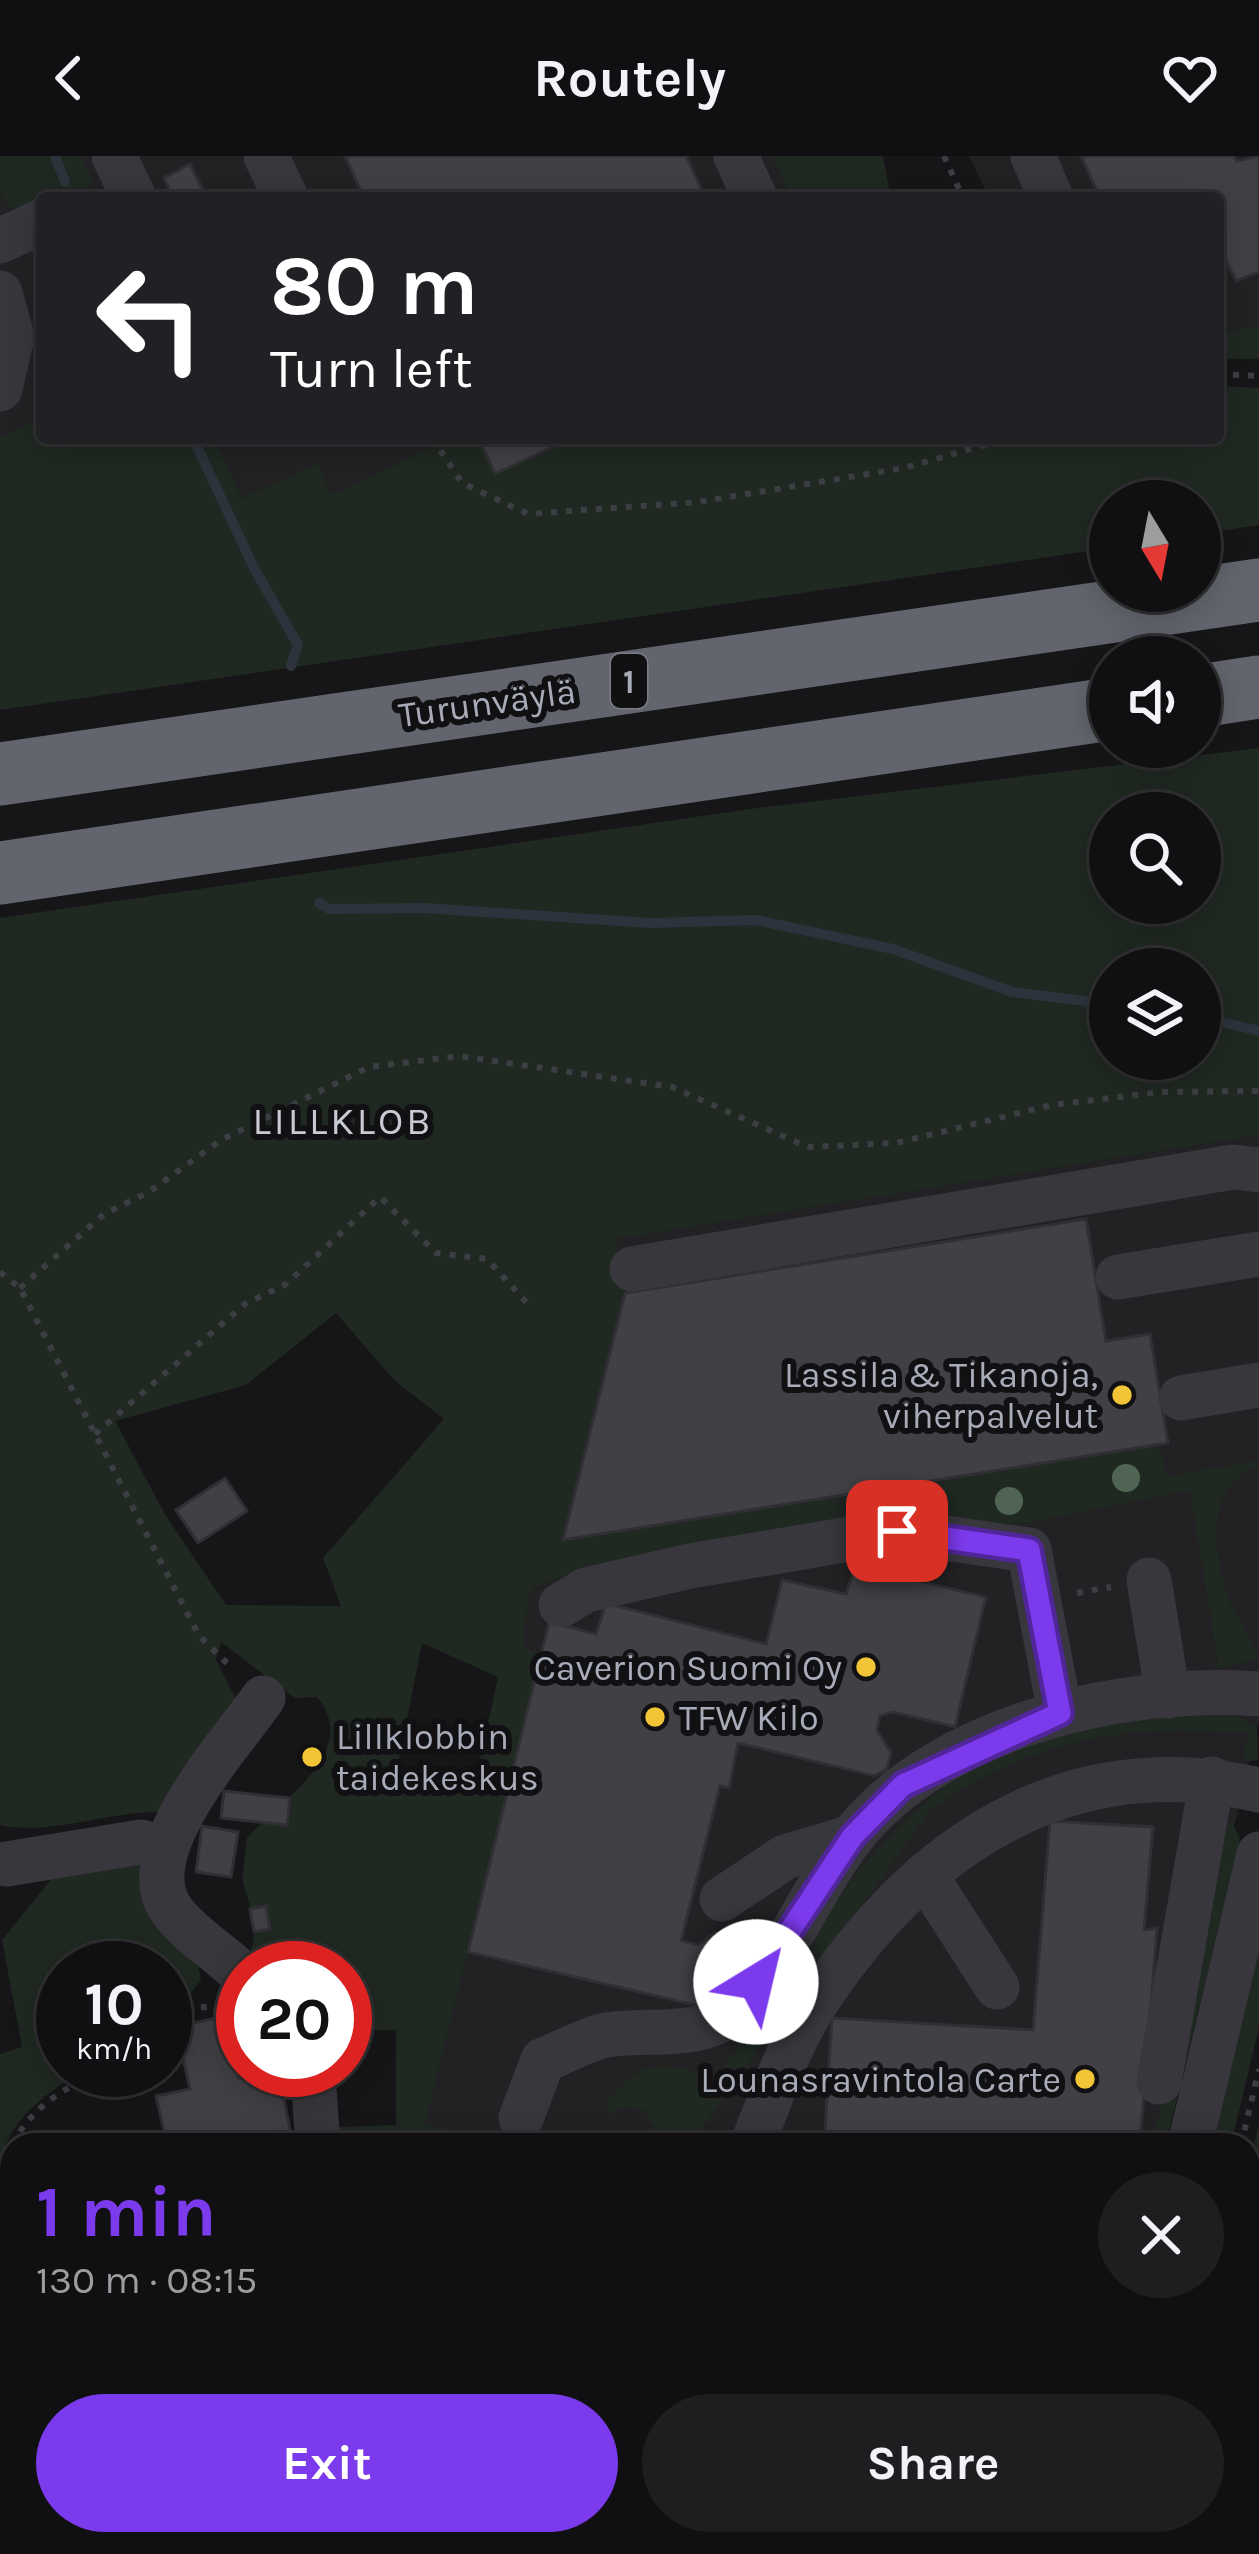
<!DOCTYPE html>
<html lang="en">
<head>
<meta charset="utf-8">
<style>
	:root { --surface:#101012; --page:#1e1e20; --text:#f1f3f6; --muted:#9c9d9f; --line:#303032; --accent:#7c3aed }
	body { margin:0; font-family:Karla,sans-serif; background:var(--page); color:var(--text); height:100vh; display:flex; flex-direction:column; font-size:45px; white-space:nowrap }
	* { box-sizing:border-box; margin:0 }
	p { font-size:39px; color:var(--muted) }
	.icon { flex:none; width:66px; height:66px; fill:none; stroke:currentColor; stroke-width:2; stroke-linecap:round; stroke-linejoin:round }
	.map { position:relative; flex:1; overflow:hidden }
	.side { position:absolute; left:0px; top:1977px; width:1260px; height:423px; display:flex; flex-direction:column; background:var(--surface); border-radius:36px 36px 0 0; box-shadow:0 6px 30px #0003,0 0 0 3px var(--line) }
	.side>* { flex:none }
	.hud { position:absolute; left:36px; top:36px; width:1188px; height:252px; border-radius:12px; box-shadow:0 6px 30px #0003,0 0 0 3px var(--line); background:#202124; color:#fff; overflow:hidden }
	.needle { width:78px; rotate:170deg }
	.tools { position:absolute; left:1089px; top:324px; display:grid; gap:24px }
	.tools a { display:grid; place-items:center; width:132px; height:132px; border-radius:50%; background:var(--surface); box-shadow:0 6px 30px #0003,0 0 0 3px var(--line); font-size:60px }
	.speed { position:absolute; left:36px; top:1785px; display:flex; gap:24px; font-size:60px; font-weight:700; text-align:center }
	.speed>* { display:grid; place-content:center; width:156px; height:156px; border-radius:50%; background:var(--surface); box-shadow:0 6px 30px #0003,0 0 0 3px var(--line); line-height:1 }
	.speed small { font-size:30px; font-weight:400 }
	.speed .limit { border:18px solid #d22; background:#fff; color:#111 }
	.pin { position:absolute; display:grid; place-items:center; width:102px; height:102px; color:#fff; margin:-51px; border-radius:24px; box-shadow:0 6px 18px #0006 }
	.me { position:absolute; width:132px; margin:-66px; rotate:36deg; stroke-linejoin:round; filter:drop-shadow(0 0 9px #0008) }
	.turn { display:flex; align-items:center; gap:42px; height:252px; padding:0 36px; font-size:54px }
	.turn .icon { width:156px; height:156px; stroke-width:2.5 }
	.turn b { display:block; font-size:84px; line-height:102px }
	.round { display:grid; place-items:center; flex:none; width:126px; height:126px; border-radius:63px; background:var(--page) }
	.overview { display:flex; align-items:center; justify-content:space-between; height:204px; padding:0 36px }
	h1 { font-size:72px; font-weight:700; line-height:90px; color:var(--accent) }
	.cta { display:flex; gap:24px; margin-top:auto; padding:24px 36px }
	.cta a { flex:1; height:138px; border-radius:72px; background:var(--accent); color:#fff; font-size:48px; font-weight:700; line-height:138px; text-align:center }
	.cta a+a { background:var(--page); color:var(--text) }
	header { display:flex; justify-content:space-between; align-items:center; height:156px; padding:0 36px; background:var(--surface); font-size:54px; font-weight:700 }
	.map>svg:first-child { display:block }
</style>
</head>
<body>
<header><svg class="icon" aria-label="back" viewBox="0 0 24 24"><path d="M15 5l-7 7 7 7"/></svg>Routely<svg class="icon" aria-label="heart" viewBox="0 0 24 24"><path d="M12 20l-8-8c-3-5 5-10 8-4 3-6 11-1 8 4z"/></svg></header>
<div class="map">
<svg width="1259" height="2398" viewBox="0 0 1259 2398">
	<rect width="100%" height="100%" fill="#161618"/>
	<g fill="#222225">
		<polygon points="0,0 771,0 791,42 42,42 42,262 0,281"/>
		<polygon points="969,0 1259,0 1259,169 1218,178 1218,42 989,42"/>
		<polygon points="214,282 453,282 331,340 316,308 242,342"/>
		<polygon points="1259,979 1259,1565 1159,1989 396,1989 514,1464 563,1384 625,1137 614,1083"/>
		<polygon points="573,2388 1005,2388 1003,2398 571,2398"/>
	</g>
	<g fill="#202822" fill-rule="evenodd">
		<polygon points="0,0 80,0 93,28 62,42 42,42 42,51 19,62 0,38"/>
		<polygon points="771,0 883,0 891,42 791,42"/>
		<polygon points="1259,169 1259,203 1218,203 1218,178"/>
		<polygon points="1218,230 1259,232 1259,369 1200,378 1200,345 1110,345 1110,392 0,554 0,281 42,262 42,282 214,282 242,342 317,307 331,339 452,282 478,282 496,318 571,282 748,282 751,287 761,282 1218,282"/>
		<path d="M1259 592V979L615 1083 625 1137 564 1383 1160 1289 1166 1320 1259 1305V1311C1202 1328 1214 1399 1229 1444 1236 1465 1255 1483 1259 1503L1219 1512 1190 1334 1016 1369 950 1368 779 1380 587 1410 534 1432 528 1442 523 1492 541 1497 425 1968 511 1989H334L339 1971 396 1969V1874L345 1875V1812H257L250 1800 256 1770 242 1723 247 1682C278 1645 363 1597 317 1541L295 1542 221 1486 216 1504 237 1545 161 1656C107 1655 52 1680 0 1669V762L750 653ZM1110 657H1200V747H1110ZM1110 813H1200V903H1110ZM336 1157 395 1225 444 1263 323 1402 341 1450 226 1449 166 1360 115 1265 246 1229ZM422 1487 498 1521 473 1634 396 1619Z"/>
		<path d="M1196 1552 1238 1560 1257 1573 1258 1604 1250 1605 1244 1598 1248 1578C1136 1564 1019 1586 929 1656L690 1989H647L653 1972 643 1954 624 1950 612 1957 604 1951C642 1899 659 1906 718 1921 802 1798 883 1636 1032 1583 1083 1565 1143 1562 1196 1552Z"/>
		<polygon points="1229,1662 1240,1682 1166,1989 1152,1989"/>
		<path d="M140 1706C152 1760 194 1771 201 1824L165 1870V1812H63V1914H85C46 1937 6 1964 0 2011V1898L22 1891 2 1784 53 1721Z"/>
		<polygon points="1259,1787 1259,1871 1231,1989 1202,1989"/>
		<path d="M1259 1967V2086C1235 2054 1251 2005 1259 1967Z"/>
		<polygon points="0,2115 12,2116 12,2388 118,2388 119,2398 0,2398"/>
		<polygon points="259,2388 573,2388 571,2398 244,2398"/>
	</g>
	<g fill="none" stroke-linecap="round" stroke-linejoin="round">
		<g stroke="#2c333c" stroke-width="10">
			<polyline points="55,0 65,26"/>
			<polyline points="193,282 254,412 298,489 291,510"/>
			<polyline points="319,747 329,753 424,752 650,767 756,764 893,793 1012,836 1110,848"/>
			<polyline points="1200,861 1259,875"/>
		</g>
	</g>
	<g fill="#404045" stroke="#303034" stroke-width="3">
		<polygon points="345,0 686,0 706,42 364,42"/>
		<polygon points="1081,0 1234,0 1237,5 1259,0 1259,116 1236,125 1218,88 1218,42 1100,42"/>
		<polygon points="190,8 204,36 173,42 164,22"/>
		<polygon points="478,282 571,282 495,318"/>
		<polygon points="1086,1063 1106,1185 1150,1178 1168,1287 563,1384 625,1137"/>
		<polygon points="225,1322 247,1355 198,1387 176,1354"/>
		<polygon points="855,1410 986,1441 955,1571 893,1556 880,1560 877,1574 891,1597 887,1613 875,1620 738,1587 729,1632 720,1630 681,1785 698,1789 715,1776 727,1793 710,1804 705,1826 719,1817 732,1833 699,1850 468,1796 549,1466 596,1478 606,1447 766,1488 782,1424 846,1438"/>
		<polygon points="224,1635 290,1642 287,1669 221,1662"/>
		<polygon points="1050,1665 1153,1671 1144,1774 1157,1772 1140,1989 1030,1979 1030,1989 824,1989 832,1862 1033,1874"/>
		<polygon points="202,1670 238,1676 231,1721 196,1716"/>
		<polygon points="266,1750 270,1773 254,1776 250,1753"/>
		<polygon points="225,1860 239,1922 278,1914 291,1978 239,1989 167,1989 156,1940 190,1933 176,1871"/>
	</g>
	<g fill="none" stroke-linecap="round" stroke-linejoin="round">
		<g stroke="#3d3e44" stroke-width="6" stroke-dasharray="6 9" stroke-linecap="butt">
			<polyline points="944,0 963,42"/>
			<polyline points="1218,218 1259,220"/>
			<polyline points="432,282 462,327 528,358 698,346 904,312 1009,282"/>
			<polyline points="0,1116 20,1132 199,1480 233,1513"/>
			<polyline points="20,1132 104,1058 149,1036 221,984 369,911 460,900 672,931 808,991 896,987 1052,949 1161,936 1259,935"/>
			<polyline points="95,1278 245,1148 286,1128 380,1041 436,1097 487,1103 527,1147"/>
			<polyline points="1077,1437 1111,1431"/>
			<polyline points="165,1878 198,1852 218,1849"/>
			<path d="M13 1989C30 1951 68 1929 106 1914"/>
			<polyline points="1241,1989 1259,1913"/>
			<polyline points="0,2017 10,2017 12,1996"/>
			<polyline points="1248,2100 1259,2102"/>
			<polyline points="0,2203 12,2200"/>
			<polyline points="1248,2230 1259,2230"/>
			<polyline points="228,2398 243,2388"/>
			<polyline points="1173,2398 1176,2388"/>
		</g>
		<g stroke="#37373d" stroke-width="45">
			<polyline points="114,0 134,42"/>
			<polyline points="266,0 286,42"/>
			<polyline points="736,0 755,42"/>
			<polyline points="1033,0 1051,42"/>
			<polyline points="0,85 42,65"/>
			<polyline points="0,137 12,181 0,233"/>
			<polyline points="632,1113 1233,1011 1259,1014"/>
			<polyline points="1118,1121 1259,1098"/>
			<polyline points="1181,1242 1259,1229"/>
			<polyline points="1149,1424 1168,1540"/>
			<polyline points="561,1449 586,1434 690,1410 897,1375 1029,1394 1060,1557"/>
			<polyline points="7,1708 141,1686 165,1692"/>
			<polyline points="925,1719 997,1831"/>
			<polyline points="722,1743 785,1701 852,1681"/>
			<path d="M243 1819C221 1797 192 1781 173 1756 128 1699 231 1588 263 1542"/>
			<polyline points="306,1914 314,1934 318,1989"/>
			<polyline points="1159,1926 1212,1623"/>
			<path d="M521 1962 543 1904C562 1897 583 1885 602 1880 643 1871 701 1886 735 1854 785 1806 810 1735 852 1681 938 1570 1125 1528 1259 1538"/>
			<path d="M752 1989C771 1942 788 1890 815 1848 919 1690 1065 1590 1259 1634"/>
			<polyline points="1190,1989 1259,1698"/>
			<polyline points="154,2388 154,2398"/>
			<polyline points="755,2388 802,2398"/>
			<polyline points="1082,2398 1085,2388"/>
		</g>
		<g stroke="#53545c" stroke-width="54">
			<polyline points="0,2069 12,2070"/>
			<polyline points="1248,2168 1259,2168"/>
		</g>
		<g stroke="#63656e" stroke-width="63">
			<polyline points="1200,540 1259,531"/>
			<polyline points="0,618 1259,434"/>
			<polyline points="0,717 1110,553"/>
		</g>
	</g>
	<g fill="#506454">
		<circle cx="1126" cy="1322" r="14"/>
		<circle cx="1009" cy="1345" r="14"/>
	</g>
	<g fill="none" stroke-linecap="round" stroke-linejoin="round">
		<g stroke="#51269a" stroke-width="30">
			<polyline id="route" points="756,1826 852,1681 903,1629 1060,1557 1029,1394 897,1375"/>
		</g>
		<use href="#route" stroke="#7c3aed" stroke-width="21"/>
	</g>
	<g fill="#f1c535" stroke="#111113" stroke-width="4.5">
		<circle cx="1122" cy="1239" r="12"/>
		<circle cx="866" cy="1511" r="12"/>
		<circle cx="655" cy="1561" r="12"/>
		<circle cx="312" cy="1601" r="12"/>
		<circle cx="1085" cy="1923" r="12"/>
	</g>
	<g text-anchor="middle" stroke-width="12" stroke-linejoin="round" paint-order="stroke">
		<rect fill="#111113" stroke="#7b7d86" stroke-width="3" x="611" y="498" width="36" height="54" rx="9"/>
		<g font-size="33" font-weight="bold" fill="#a8abb8">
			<text x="629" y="537">1</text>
		</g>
		<g font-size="36" fill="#a8abb8" stroke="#111113">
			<text transform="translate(487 546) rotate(-8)" y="13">Turunväylä</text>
		</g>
		<g font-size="36" fill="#a8abb8" stroke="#111113" text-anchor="end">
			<text x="1098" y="1231">Lassila &amp; Tikanoja,<tspan x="1098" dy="41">viherpalvelut</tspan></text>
			<text x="842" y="1524">Caverion Suomi Oy</text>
			<text x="679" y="1574" text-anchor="start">TFW Kilo</text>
			<text x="336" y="1593" text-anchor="start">Lillklobbin<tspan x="336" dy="41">taidekeskus</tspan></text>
			<text x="1061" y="1936">Lounasravintola Carte</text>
		</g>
		<g font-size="39" letter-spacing="3" fill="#c9cbd4" stroke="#111113">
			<text x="343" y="978">LILLKLOB</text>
		</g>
	</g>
</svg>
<div class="tools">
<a><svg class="needle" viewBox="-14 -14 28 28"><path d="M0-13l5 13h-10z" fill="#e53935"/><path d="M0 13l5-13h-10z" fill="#9c9d9f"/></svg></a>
<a><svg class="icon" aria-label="sound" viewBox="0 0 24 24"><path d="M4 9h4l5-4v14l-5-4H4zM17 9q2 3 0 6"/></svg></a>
<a><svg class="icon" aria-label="search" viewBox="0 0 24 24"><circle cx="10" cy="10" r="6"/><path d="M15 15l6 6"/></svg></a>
<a><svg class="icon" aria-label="layers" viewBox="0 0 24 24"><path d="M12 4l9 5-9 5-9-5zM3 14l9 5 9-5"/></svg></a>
</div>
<div class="speed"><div>10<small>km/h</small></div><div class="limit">20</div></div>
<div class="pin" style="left:897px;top:1375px;background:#d93025"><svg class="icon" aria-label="arrive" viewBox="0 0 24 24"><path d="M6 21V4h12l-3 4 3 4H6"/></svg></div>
<svg class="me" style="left:756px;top:1826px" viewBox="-20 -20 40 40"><circle r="19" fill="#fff"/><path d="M0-13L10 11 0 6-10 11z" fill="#7c3aed"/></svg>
<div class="hud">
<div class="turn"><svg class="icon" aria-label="left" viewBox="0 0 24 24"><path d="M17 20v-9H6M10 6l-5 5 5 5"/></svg><div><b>80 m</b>Turn left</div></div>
</div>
<section class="side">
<div class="overview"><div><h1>1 min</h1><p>130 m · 08:15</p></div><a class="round"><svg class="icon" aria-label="close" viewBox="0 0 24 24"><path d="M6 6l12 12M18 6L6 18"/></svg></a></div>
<div class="cta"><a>Exit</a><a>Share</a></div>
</section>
</div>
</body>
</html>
